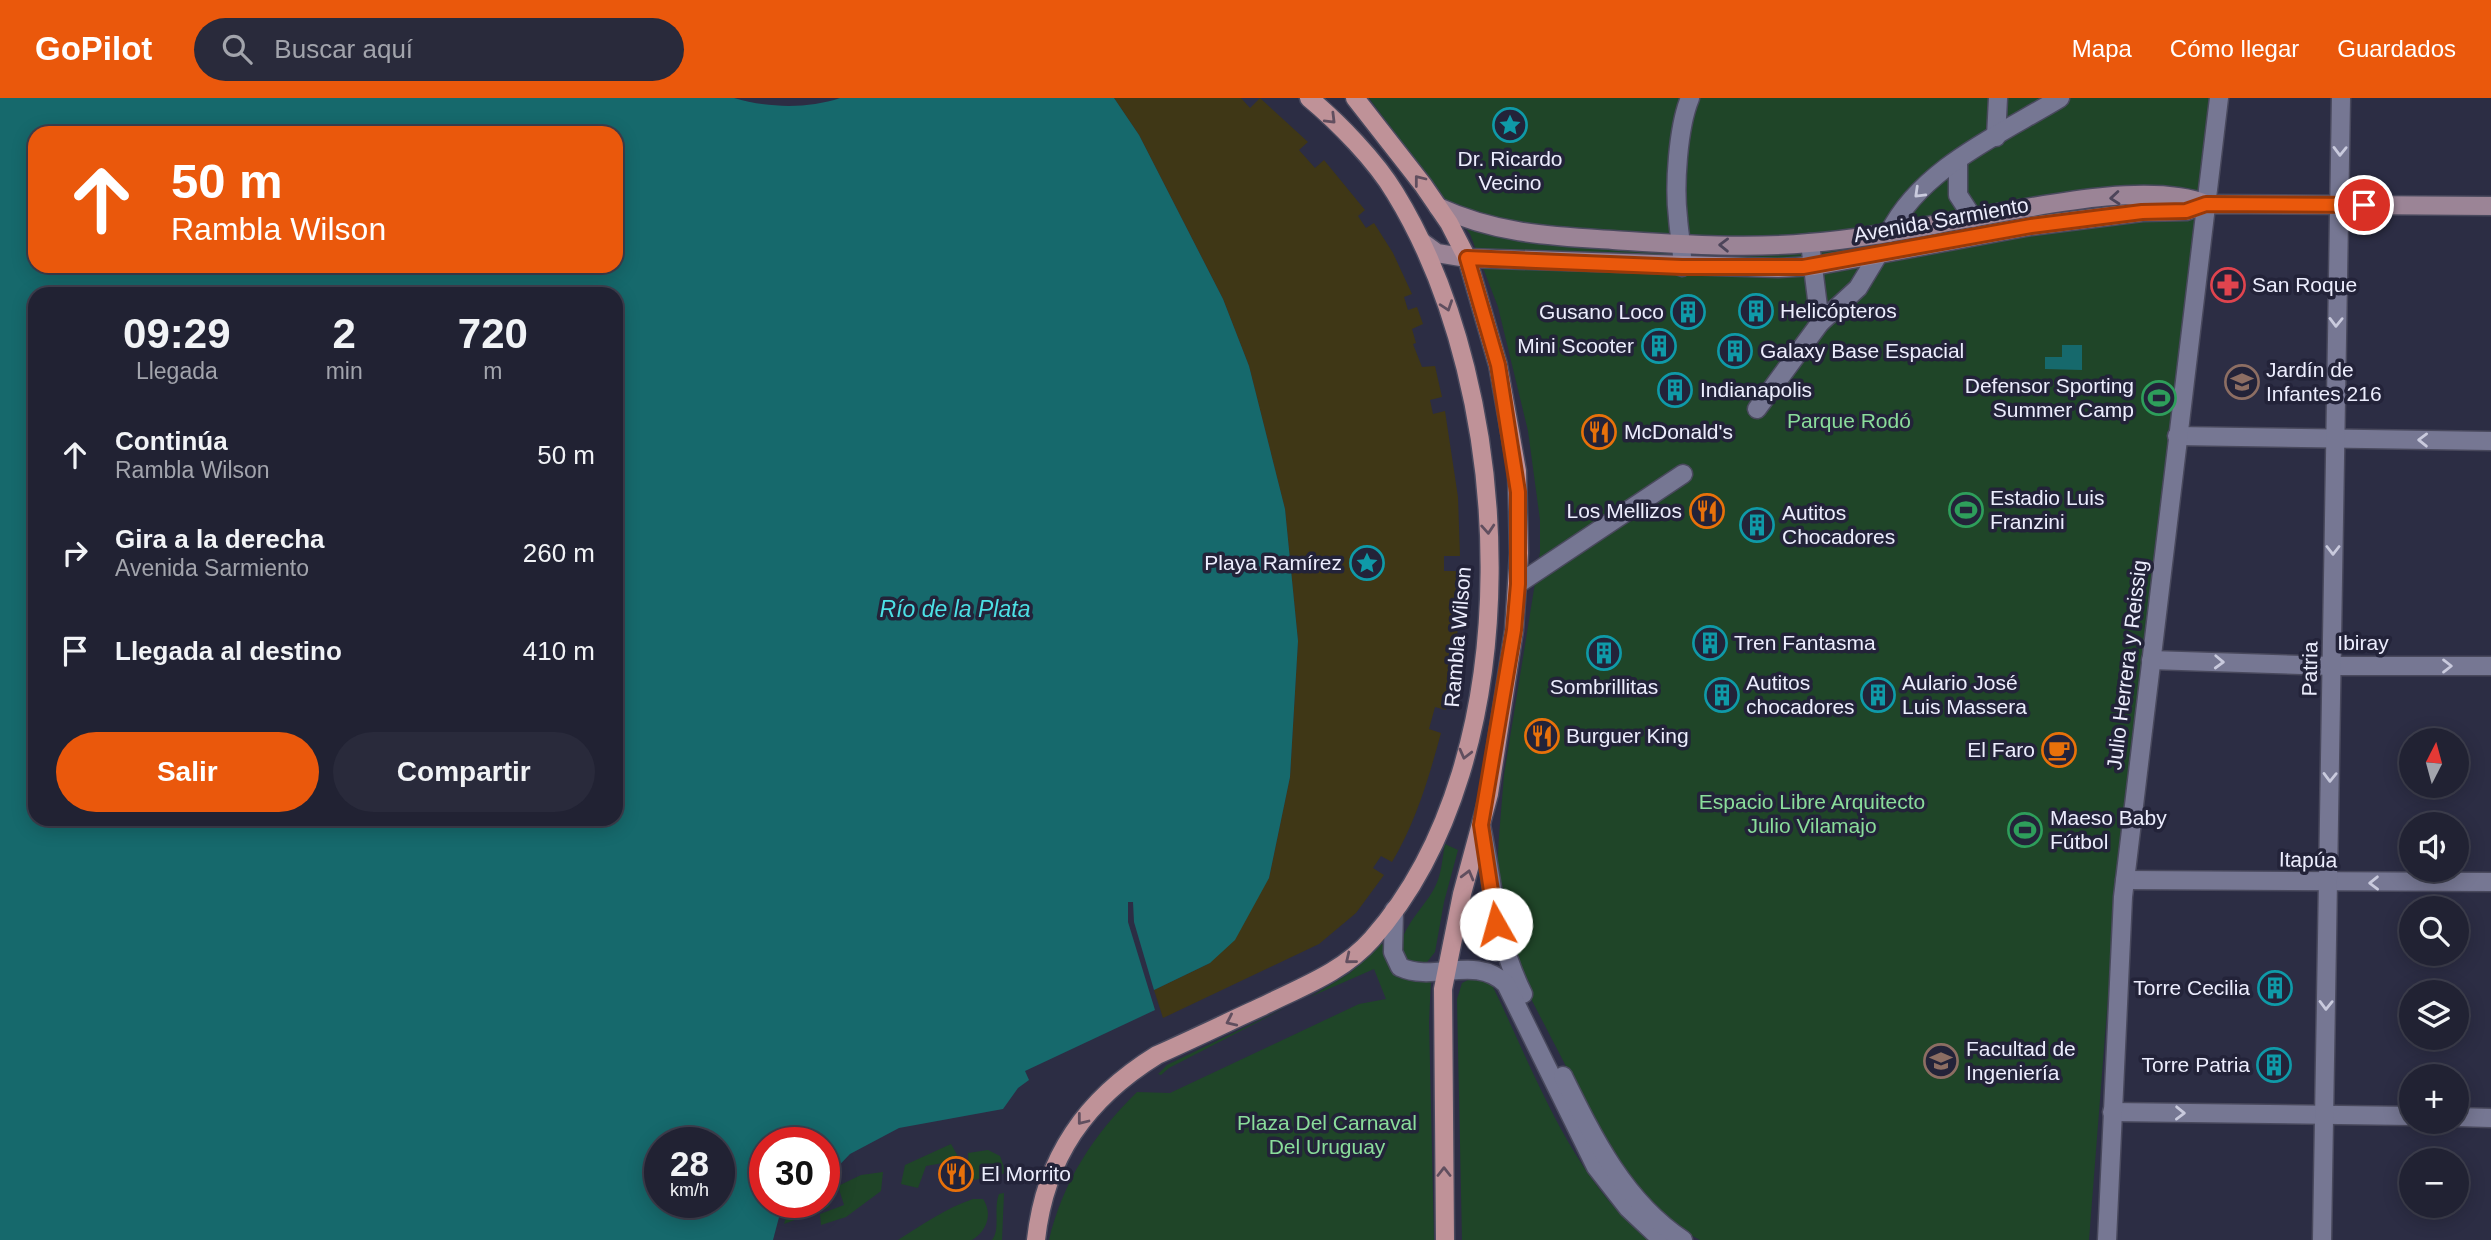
<!DOCTYPE html>
<html lang="es">
<head>
<meta charset="utf-8">
<style>
	:root { --surface:#212233; --page:#292a3b; --text:#f1f3f6; --muted:#a2a4ac; --line:#3e3f4e; --accent:#ea580c }
	body { margin:0; font-family:Arial,sans-serif; background:var(--page); color:var(--text); height:100vh; display:flex; flex-direction:column; font-size:26px; white-space:nowrap }
	* { box-sizing:border-box; margin:0 }
	p { font-size:23px; color:var(--muted) }
	.icon { flex:none; width:38px; height:38px; fill:none; stroke:currentColor; stroke-width:2; stroke-linecap:round; stroke-linejoin:round }
	.map { position:relative; flex:1; overflow:hidden }
	.side { position:absolute; left:28px; top:189px; width:595px; height:539px; display:flex; flex-direction:column; background:var(--surface); border-radius:21px; box-shadow:0 4px 18px #0003,0 0 0 2px var(--line) }
	.side>* { flex:none }
	.hud { position:absolute; left:28px; top:28px; width:595px; height:147px; border-radius:21px; box-shadow:0 4px 18px #0003,0 0 0 2px var(--line); background:#ea580c; color:#fff; overflow:hidden }
	.needle { width:46px; rotate:6deg }
	.tools { position:absolute; left:2399px; top:630px; display:grid; gap:14px }
	.tools a { display:grid; place-items:center; width:70px; height:70px; border-radius:50%; background:var(--surface); box-shadow:0 4px 18px #0003,0 0 0 2px var(--line); font-size:35px }
	.speed { position:absolute; left:644px; top:1029px; display:flex; gap:14px; font-size:35px; font-weight:700; text-align:center }
	.speed>* { display:grid; place-content:center; width:91px; height:91px; border-radius:50%; background:var(--surface); box-shadow:0 4px 18px #0003,0 0 0 2px var(--line); line-height:1 }
	.speed small { font-size:18px; font-weight:400 }
	.speed .limit { border:10px solid #d22; background:#fff; color:#111 }
	.pin { position:absolute; display:grid; place-items:center; width:60px; height:60px; color:#fff; margin:-30px; border:4px solid #fff; border-radius:50%; box-shadow:0 2px 7px #0007 }
	.me { position:absolute; width:77px; margin:-38px; rotate:353deg; stroke-linejoin:round; filter:drop-shadow(0 0 5px #0008) }
	.turn { display:flex; align-items:center; gap:24px; height:147px; padding:0 28px; font-size:32px }
	.turn .icon { width:91px; height:91px; stroke-width:2.5 }
	.turn b { display:block; font-size:49px; line-height:60px }
	.eta { display:flex; justify-content:space-evenly; align-items:center; height:119px; text-align:center }
	.eta b { font-size:42px; font-weight:600; line-height:49px }
	.cta { display:flex; gap:14px; margin-top:auto; padding:14px 28px }
	.cta a { flex:1; height:80px; border-radius:42px; background:var(--accent); color:#fff; font-size:28px; font-weight:600; line-height:80px; text-align:center }
	.cta a+a { background:var(--page); color:var(--text) }
	ul { padding:0; list-style:none }
	li { display:flex; align-items:center; gap:21px; height:98px; padding:0 28px }
	li div { flex:1 }
	li b { display:block; font-size:26px }
	li em { font-style:normal }
	header { display:flex; align-items:center; gap:42px; box-sizing:border-box; height:98px; padding:0 35px; background:var(--accent); color:#fff }
	header strong { font-size:33px }
	nav { display:flex; gap:38px; margin-inline-start:auto; font-size:24px }
	.search { width:490px; height:63px; background:var(--page); display:flex; align-items:center; gap:18px; box-sizing:border-box; padding:0 24px; border-radius:38px; color:var(--muted); font-size:26px }
	.map>svg:first-child { display:block }
</style>
</head>
<body>
<header>
<strong>GoPilot</strong>
<div class="search"><svg class="icon" aria-label="search" viewBox="0 0 24 24"><circle cx="10" cy="10" r="6"/><path d="M15 15l6 6"/></svg>Buscar aquí</div>
<nav><a>Mapa</a><a>Cómo llegar</a><a>Guardados</a></nav>
</header>
<div class="map">
<svg width="2491" height="1142" viewBox="0 0 2491 1142">
	<rect width="100%" height="100%" fill="#2c2d44"/>
	<g fill="#1f4528">
		<polygon points="1369,0 2210,0 2117,784 2089,1142 1700,1142 1678,1130 1639,1092 1597,1028 1514,868 1497,774 1499,738 1504,677 1540,454 1540,422 1528,333 1498,209 1470,136"/>
		<path d="M1445 746 1458 752 1444 804 1435 854 1424 868 1406 865C1388 840 1423 813 1435 789 1442 775 1442 761 1445 746Z"/>
		<path d="M1382 845 1391 871 1431 882 1429 924 1434 1142H1049C1063 1083 1094 1036 1137 994L1170 995 1359 906 1386 901 1374 871 1310 899 1350 875Z"/>
		<path d="M1474 879 1491 885C1535 974 1569 1077 1648 1142H1462L1457 901 1462 885Z"/>
		<polygon points="1287,909 1169,970 1161,977 1158,976 1167,967"/>
		<polygon points="951,1046 960,1062 926,1068 918,1090 901,1086 905,1067"/>
		<polygon points="988,1052 1000,1058 1006,1075 969,1083 968,1055"/>
		<polygon points="883,1074 881,1093 846,1119 821,1127 820,1116 844,1107 838,1088 861,1077"/>
		<polygon points="825,1094 830,1109 784,1126 788,1111 803,1104 824,1104"/>
		<path d="M1004 1095 1002 1142H992C1001 1131 993 1111 999 1096Z"/>
		<path d="M973 1101H983C993 1116 987 1133 972 1142H898C922 1127 946 1110 973 1101Z"/>
	</g>
	<path fill="#3f3716" d="M1114 0H1241L1250 10 1260 0 1308 44 1299 52 1315 70 1324 62 1365 112 1358 118 1366 130 1374 125 1393 155 1412 196 1404 199 1408 212 1417 209 1423 226 1412 231 1416 245 1413 246 1422 269 1435 268 1442 299 1430 302 1433 316 1445 313 1458 399 1460 458H1444V473H1460L1457 544 1446 612 1435 609 1429 631 1441 635C1429 679 1416 724 1392 764L1381 758 1373 770 1384 777 1356 815 1319 846 1163 920 1154 892 1210 865 1269 780 1290 679 1298 543 1285 411 1249 268 1223 201 1139 37Z"/>
	<g fill="#16696c" fill-rule="evenodd">
		<path d="M0 0H734C767 10 808 11 840 0H1114L1139 37 1223 201 1249 268 1285 411 1298 543 1290 679 1269 780 1235 842 1210 865 1154 892 1134 824 1133 804H1128V824L1155 912 1025 973 1029 982 1018 990 1003 1011 899 1030 850 1056 824 1083V1045H765V1104H783L773 1142H0ZM35 35H616V168H35ZM35 196H616V721H35ZM660 1045H719V1104H660Z"/>
		<polygon points="2062,247 2082,247 2082,272 2045,271 2045,259 2062,259"/>
	</g>
	<g fill="none" stroke-linecap="round" stroke-linejoin="round">
		<g stroke="#49495d" stroke-width="21">
			<g id="street">
				<polyline points="1996,39 1998,0"/>
				<polyline points="1958,62 1958,97 1973,120"/>
				<path d="M1889 135C1921 70 2001 36 2060 0"/>
				<polyline points="1810,145 1820,225"/>
				<path d="M1682 169C1683 151 1679 137 1678 120 1674 88 1678 29 1690 0"/>
				<polyline points="1757,311 1820,225 1858,190 1878,157"/>
				<polyline points="2177,338 2491,343"/>
				<polyline points="1518,486 1683,376"/>
				<polyline points="2151,562 2333,568 2491,568"/>
				<path d="M1481 727C1494 789 1494 837 1523 896"/>
				<polyline points="2125,782 2491,784"/>
				<path d="M1394 812 1393 854 1400 869C1435 885 1475 856 1506 886L1596 1069 1628 1110 1662 1142"/>
				<path d="M1563 978C1593 1039 1624 1103 1683 1142"/>
				<polyline points="2112,1014 2412,1018"/>
				<polyline points="2457,1019 2491,1020"/>
				<polyline points="2107,1142 2123,799 2219,0"/>
				<polyline points="2322,1142 2341,0"/>
			</g>
		</g>
		<g stroke="#49495d" stroke-width="21">
			<g id="secondary">
				<path d="M1438 109C1497 136 1550 138 1613 142 1678 146 1744 151 1809 145 1860 141 1910 131 1960 122 2025 111 2146 82 2206 106"/>
				<polyline points="1422,144 1437,155 1467,160 1778,170 1814,168 2031,128 2142,114 2186,113 2206,106 2491,108"/>
			</g>
		</g>
		<g stroke="#49495d" stroke-width="21">
			<g id="primary">
				<polyline points="1355,0 1423,87 1449,125 1467,160 1498,267 1517,373 1519,455 1514,532 1489,696 1462,796 1443,891 1445,1142"/>
				<path d="M1036 1142C1045 1059 1086 1001 1157 957 1193 941 1228 924 1263 908 1301 889 1343 874 1372 841 1533 659 1517 294 1395 95 1376 63 1338 24 1309 0"/>
			</g>
		</g>
		<use href="#street" stroke="#767793" stroke-width="18"/>
		<use href="#secondary" stroke="#9b8496" stroke-width="18"/>
		<use href="#primary" stroke="#bf9298" stroke-width="18"/>
	</g>
	<defs><path id="oneway-chevron" d="M-2-3.5L2.5 0L-2 3.5" fill="none" stroke-width="1.6" stroke-linecap="round" stroke-linejoin="round" transform="scale(1.75)"/></defs>
	<g stroke="#614f5f">
		<use href="#oneway-chevron" transform="translate(1331 21) rotate(45)"/>
		<use href="#oneway-chevron" transform="translate(1419 82) rotate(-128)"/>
		<use href="#oneway-chevron" transform="translate(1447 208) rotate(71)"/>
		<use href="#oneway-chevron" transform="translate(1488 431) rotate(86)"/>
		<use href="#oneway-chevron" transform="translate(1465 656) rotate(104)"/>
		<use href="#oneway-chevron" transform="translate(1468 777) rotate(-75)"/>
		<use href="#oneway-chevron" transform="translate(1350 861) rotate(141)"/>
		<use href="#oneway-chevron" transform="translate(1231 923) rotate(155)"/>
		<use href="#oneway-chevron" transform="translate(1082 1022) rotate(128)"/>
		<use href="#oneway-chevron" transform="translate(1444 1074) rotate(-90)"/>
	</g>
	<g stroke="#c9cadd">
		<use href="#oneway-chevron" transform="translate(2340 53) rotate(91)"/>
		<use href="#oneway-chevron" transform="translate(1919 95) rotate(136)"/>
		<use href="#oneway-chevron" transform="translate(2336 224) rotate(91)"/>
		<use href="#oneway-chevron" transform="translate(2423 342) rotate(-179)"/>
		<use href="#oneway-chevron" transform="translate(2333 452) rotate(90)"/>
		<use href="#oneway-chevron" transform="translate(2219 564) rotate(2)"/>
		<use href="#oneway-chevron" transform="translate(2447 568)"/>
		<use href="#oneway-chevron" transform="translate(2330 679) rotate(91)"/>
		<use href="#oneway-chevron" transform="translate(2374 785) rotate(179)"/>
		<use href="#oneway-chevron" transform="translate(2326 907) rotate(91)"/>
		<use href="#oneway-chevron" transform="translate(2180 1015) rotate(1)"/>
	</g>
	<g stroke="#4d455a">
		<use href="#oneway-chevron" transform="translate(2115 100) rotate(175)"/>
		<use href="#oneway-chevron" transform="translate(1724 147) rotate(-179)"/>
	</g>
	<g fill="none" stroke-linecap="round" stroke-linejoin="round">
		<g stroke="#983908" stroke-width="18">
			<polyline id="route" points="1496,826 1481,727 1514,532 1518,486 1518,394 1498,267 1467,160 1682,169 1803,169 2031,128 2142,114 2186,113 2206,106 2364,107"/>
		</g>
		<use href="#route" stroke="#ea580c" stroke-width="12"/>
	</g>
	<defs>
		<g id="sight-ring" transform="scale(1.75)"><circle r="9.5" fill="#232339" stroke="#0f9aa8" stroke-width="1.5"/><path d="M0-6L1.8-2.2L6-1.7L2.9 1.2L3.7 5.4L0 3.3L-3.7 5.4L-2.9 1.2L-6-1.7L-1.8-2.2Z" fill="#0f9aa8"/></g>
		<g id="pharmacy-ring" transform="scale(1.75)"><circle r="9.5" fill="#232339" stroke="#e0444e" stroke-width="1.5"/><path d="M-2-6h4v4h4v4h-4v4h-4v-4h-4v-4h4Z" fill="#e0444e"/></g>
		<g id="building-ring" transform="scale(1.75)"><circle r="9.5" fill="#232339" stroke="#0f9aa8" stroke-width="1.5"/><path d="M-4-6H4V6H1V3H-1V6H-4ZM-2.5-4.3h1.7v1.8h-1.7ZM.8-4.3h1.7v1.8H.8ZM-2.5-1h1.7V.8h-1.7ZM.8-1h1.7V.8H.8Z" fill="#0f9aa8"/></g>
		<g id="school-ring" transform="scale(1.75)"><circle r="9.5" fill="#232339" stroke="#8d6e63" stroke-width="1.5"/><path d="M0-5L7-2L0 1L-7-2ZM-4 1L0 2.5L4 1V4Q0 6-4 4Z" fill="#8d6e63"/></g>
		<g id="stadium-ring" transform="scale(1.75)"><circle r="9.5" fill="#232339" stroke="#2e9e5b" stroke-width="1.5"/><path d="M0-5a6.5 5 0 1 0 0 10a6.5 5 0 1 0 0-10ZM-3.5-1.8h7v3.6h-7Z" fill="#2e9e5b"/></g>
		<g id="restaurant-ring" transform="scale(1.75)"><circle r="9.5" fill="#232339" stroke="#e8710a" stroke-width="1.5"/><path d="M-5-6h1v4h1v-4h1v4h1v-4h1v5L-1.5 .5V6h-2V.5L-5-1ZM5-6V6H3V1.5H1.5Q1.5-4 5-6Z" fill="#e8710a"/></g>
		<g id="cafe-ring" transform="scale(1.75)"><circle r="9.5" fill="#232339" stroke="#e8710a" stroke-width="1.5"/><path d="M-5.5-4.5H6V0H3Q3 3.5 0 3.5H-2.5Q-5.5 3.5-5.5 0ZM3-3.2v2h1.7v-2ZM-6 4.5H4V6H-6Z" fill="#e8710a"/></g>
		<g id="university-ring" transform="scale(1.75)"><circle r="9.5" fill="#232339" stroke="#8d6e63" stroke-width="1.5"/><path d="M0-5L7-2L0 1L-7-2ZM-4 1L0 2.5L4 1V4Q0 6-4 4Z" fill="#8d6e63"/></g>
	</defs>
	<g fill-rule="evenodd">
		<use href="#sight-ring" x="1510" y="27"/>
		<use href="#pharmacy-ring" x="2228" y="187"/>
		<use href="#building-ring" x="1756" y="213"/>
		<use href="#building-ring" x="1688" y="214"/>
		<use href="#building-ring" x="1659" y="248"/>
		<use href="#building-ring" x="1735" y="253"/>
		<use href="#school-ring" x="2242" y="284"/>
		<use href="#building-ring" x="1675" y="292"/>
		<use href="#stadium-ring" x="2159" y="300"/>
		<use href="#restaurant-ring" x="1599" y="334"/>
		<use href="#stadium-ring" x="1966" y="412"/>
		<use href="#restaurant-ring" x="1707" y="413"/>
		<use href="#building-ring" x="1757" y="427"/>
		<use href="#sight-ring" x="1367" y="465"/>
		<use href="#building-ring" x="1710" y="545"/>
		<use href="#building-ring" x="1604" y="555"/>
		<use href="#building-ring" x="1722" y="597"/>
		<use href="#building-ring" x="1878" y="597"/>
		<use href="#restaurant-ring" x="1542" y="638"/>
		<use href="#cafe-ring" x="2059" y="652"/>
		<use href="#stadium-ring" x="2025" y="732"/>
		<use href="#building-ring" x="2275" y="890"/>
		<use href="#university-ring" x="1941" y="963"/>
		<use href="#building-ring" x="2274" y="967"/>
		<use href="#restaurant-ring" x="956" y="1076"/>
	</g>
	<g text-anchor="middle" stroke-width="7" stroke-linejoin="round" paint-order="stroke">
		<g font-size="21" fill="#ecedfd" stroke="#232339" text-anchor="start">
			<text x="1510" y="68" text-anchor="middle">Dr. Ricardo<tspan x="1510" dy="24">Vecino</tspan></text>
			<text x="2252" y="194">San Roque</text>
			<text x="1780" y="220">Helicópteros</text>
			<text x="1664" y="221" text-anchor="end">Gusano Loco</text>
			<text x="1634" y="255" text-anchor="end">Mini Scooter</text>
			<text x="1760" y="260">Galaxy Base Espacial</text>
			<text x="2266" y="279">Jardín de<tspan x="2266" dy="24">Infantes 216</tspan></text>
			<text x="2134" y="295" text-anchor="end">Defensor Sporting<tspan x="2134" dy="24">Summer Camp</tspan></text>
			<text x="1700" y="299">Indianapolis</text>
			<text x="1624" y="341">McDonald's</text>
			<text x="1990" y="407">Estadio Luis<tspan x="1990" dy="24">Franzini</tspan></text>
			<text x="1682" y="420" text-anchor="end">Los Mellizos</text>
			<text x="1782" y="422">Autitos<tspan x="1782" dy="24">Chocadores</tspan></text>
			<text x="1342" y="472" text-anchor="end">Playa Ramírez</text>
			<text x="1734" y="552">Tren Fantasma</text>
			<text x="1746" y="592">Autitos<tspan x="1746" dy="24">chocadores</tspan></text>
			<text x="1902" y="592">Aulario José<tspan x="1902" dy="24">Luis Massera</tspan></text>
			<text x="1604" y="596" text-anchor="middle">Sombrillitas</text>
			<text x="1566" y="645">Burguer King</text>
			<text x="2035" y="659" text-anchor="end">El Faro</text>
			<text x="2050" y="727">Maeso Baby<tspan x="2050" dy="24">Fútbol</tspan></text>
			<text x="2250" y="897" text-anchor="end">Torre Cecilia</text>
			<text x="1966" y="958">Facultad de<tspan x="1966" dy="24">Ingeniería</tspan></text>
			<text x="2250" y="974" text-anchor="end">Torre Patria</text>
			<text x="981" y="1083">El Morrito</text>
		</g>
		<g font-size="21" fill="#ecedfd" stroke="#232339">
			<text transform="translate(1941 122) rotate(-10)" y="7">Avenida Sarmiento</text>
			<text transform="translate(1458 539) rotate(-85)" y="7">Rambla Wilson</text>
			<text x="2363" y="552">Ibiray</text>
			<text transform="translate(2127 567) rotate(-83)" y="7">Julio Herrera y Reissig</text>
			<text transform="translate(2310 571) rotate(-89)" y="7">Patria</text>
			<text transform="translate(2308 762) rotate(1)" y="7">Itapúa</text>
		</g>
		<g font-size="21" fill="#8add9b" stroke="#232339">
			<text x="1849" y="330">Parque Rodó</text>
			<text x="1812" y="711">Espacio Libre Arquitecto<tspan x="1812" dy="24">Julio Vilamajo</tspan></text>
			<text x="1327" y="1032">Plaza Del Carnaval<tspan x="1327" dy="24">Del Uruguay</tspan></text>
		</g>
		<g font-size="23" font-style="italic" fill="#4ce0e5" stroke="#232339">
			<text x="955" y="519">Río de la Plata</text>
		</g>
	</g>
</svg>
<div class="tools">
<a><svg class="needle" viewBox="-14 -14 28 28"><path d="M0-13l5 13h-10z" fill="#e53935"/><path d="M0 13l5-13h-10z" fill="#a2a4ac"/></svg></a>
<a><svg class="icon" aria-label="sound" viewBox="0 0 24 24"><path d="M4 9h4l5-4v14l-5-4H4zM17 9q2 3 0 6"/></svg></a>
<a><svg class="icon" aria-label="search" viewBox="0 0 24 24"><circle cx="10" cy="10" r="6"/><path d="M15 15l6 6"/></svg></a>
<a><svg class="icon" aria-label="layers" viewBox="0 0 24 24"><path d="M12 4l9 5-9 5-9-5zM3 14l9 5 9-5"/></svg></a>
<a>+</a>
<a>−</a>
</div>
<div class="speed"><div>28<small>km/h</small></div><div class="limit">30</div></div>
<div class="pin" style="left:2364px;top:107px;background:#d93025"><svg class="icon" aria-label="arrive" viewBox="0 0 24 24"><path d="M6 21V4h12l-3 4 3 4H6"/></svg></div>
<svg class="me" style="left:1496px;top:826px" viewBox="-20 -20 40 40"><circle r="19" fill="#fff"/><path d="M0-13L10 11 0 6-10 11z" fill="#ea580c"/></svg>
<div class="hud">
<div class="turn"><svg class="icon" aria-label="ahead" viewBox="0 0 24 24"><path d="M12 20V5M6 11l6-6 6 6"/></svg><div><b>50 m</b>Rambla Wilson</div></div>
</div>
<section class="side">
<div class="eta">
<div><b>09:29</b><p>Llegada</p></div>
<div><b>2</b><p>min</p></div>
<div><b>720</b><p>m</p></div>
</div>
<ul>
<li><svg class="icon" aria-label="ahead" viewBox="0 0 24 24"><path d="M12 20V5M6 11l6-6 6 6"/></svg><div><b>Continúa</b><p>Rambla Wilson</p></div><em>50 m</em></li>
<li><svg class="icon" aria-label="right" viewBox="0 0 24 24"><path d="M7 20v-9h11M14 6l5 5-5 5"/></svg><div><b>Gira a la derecha</b><p>Avenida Sarmiento</p></div><em>260 m</em></li>
<li><svg class="icon" aria-label="arrive" viewBox="0 0 24 24"><path d="M6 21V4h12l-3 4 3 4H6"/></svg><div><b>Llegada al destino</b></div><em>410 m</em></li>
</ul>
<div class="cta"><a>Salir</a><a>Compartir</a></div>
</section>
</div>
</body>
</html>
